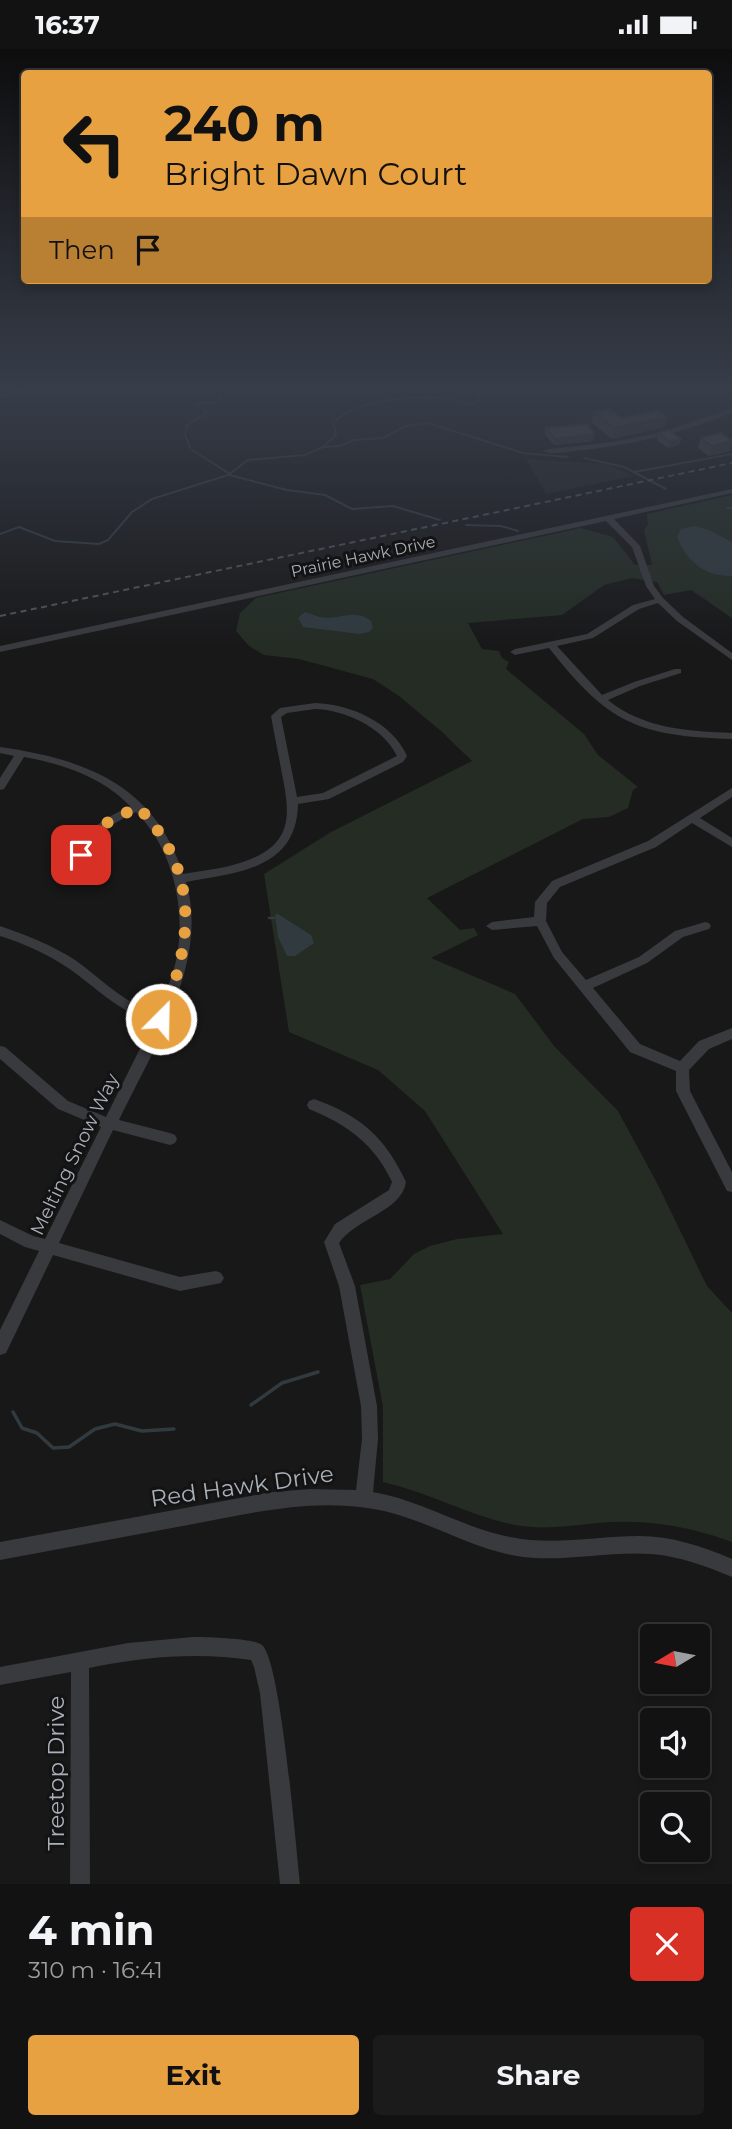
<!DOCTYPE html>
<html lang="en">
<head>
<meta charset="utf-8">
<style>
	:root { --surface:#121213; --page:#1b1b1c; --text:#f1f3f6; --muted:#9c9ea0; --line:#313233; --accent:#e8a141 }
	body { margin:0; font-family:Montserrat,sans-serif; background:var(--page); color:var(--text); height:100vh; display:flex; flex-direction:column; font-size:26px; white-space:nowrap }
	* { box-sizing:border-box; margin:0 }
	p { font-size:23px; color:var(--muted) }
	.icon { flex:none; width:38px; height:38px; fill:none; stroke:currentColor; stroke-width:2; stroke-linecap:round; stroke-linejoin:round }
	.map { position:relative; height:1835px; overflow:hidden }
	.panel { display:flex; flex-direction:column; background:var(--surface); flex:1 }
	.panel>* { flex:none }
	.guide { position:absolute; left:21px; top:21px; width:691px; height:214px; border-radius:7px; box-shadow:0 4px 10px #0003,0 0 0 2px var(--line); background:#e8a141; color:#111; overflow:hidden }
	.needle { width:46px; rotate:260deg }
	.tools { position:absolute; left:640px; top:1575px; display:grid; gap:14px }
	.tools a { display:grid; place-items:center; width:70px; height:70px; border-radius:7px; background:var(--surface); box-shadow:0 4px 10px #0003,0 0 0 2px var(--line); font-size:35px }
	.pin { position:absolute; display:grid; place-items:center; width:60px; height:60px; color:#fff; margin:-30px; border-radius:14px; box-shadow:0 4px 10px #0006 }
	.me { position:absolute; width:77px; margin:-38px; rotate:23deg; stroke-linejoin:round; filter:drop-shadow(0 0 5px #0008) }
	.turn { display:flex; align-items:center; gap:24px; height:147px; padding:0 28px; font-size:32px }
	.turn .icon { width:91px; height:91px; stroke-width:2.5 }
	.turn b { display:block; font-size:49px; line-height:60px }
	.then { display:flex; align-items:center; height:66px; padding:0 28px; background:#0003; gap:14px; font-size:26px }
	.round { display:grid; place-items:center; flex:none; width:74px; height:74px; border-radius:7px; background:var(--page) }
	.summary { display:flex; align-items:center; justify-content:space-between; height:119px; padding:0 28px }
	h1 { font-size:42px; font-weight:700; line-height:52px }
	.primary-button { display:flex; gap:14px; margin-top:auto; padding:14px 28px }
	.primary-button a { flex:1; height:80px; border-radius:7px; background:var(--accent); color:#111; font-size:28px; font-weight:700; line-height:80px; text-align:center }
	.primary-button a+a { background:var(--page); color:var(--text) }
	.status { display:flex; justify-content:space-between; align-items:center; height:49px; padding:0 35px; background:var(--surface); direction:ltr }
	.status svg { height:19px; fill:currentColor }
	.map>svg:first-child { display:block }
</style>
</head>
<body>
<div class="status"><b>16:37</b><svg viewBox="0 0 49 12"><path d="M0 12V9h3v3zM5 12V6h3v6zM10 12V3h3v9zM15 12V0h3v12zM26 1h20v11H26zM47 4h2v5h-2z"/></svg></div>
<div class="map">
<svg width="732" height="1835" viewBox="0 0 732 1835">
	<rect width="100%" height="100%" fill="#181819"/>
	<polygon fill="#242426" points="526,410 606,415 634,427 546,445"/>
	<path fill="#242c24" d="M732 446V569L691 541 664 546 657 533 632 529 604 536 562 566 468 574 482 600 499 602 502 609 509 613 506 620 584 685 598 706 638 738 633 741 628 759 609 768 583 770 427 849 460 881 474 879 478 886 431 909 515 945 554 997 618 1062 657 1134 707 1237 732 1264V1493C694 1479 653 1471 611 1473 579 1475 548 1482 515 1476 470 1467 428 1443 383 1433V1358L360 1236 390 1230 414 1205 430 1197 457 1190 503 1185 425 1062 378 1021 289 983 264 825 331 783 472 712 441 682 399 647 373 630 299 610 264 606 249 597 236 582 240 564 256 549 581 479 613 488 635 516H652L644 481 648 476 647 465Z"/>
	<g fill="#303a3f">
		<path d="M694 477 709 481 732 493V527C705 528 686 512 677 488L681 480Z"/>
		<path d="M305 563C312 565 320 569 327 569 343 569 356 560 371 572L373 579 369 583 360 585 303 578 298 569Z"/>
		<polygon points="278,865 311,886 314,894 295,907 287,907 278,888 275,866"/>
	</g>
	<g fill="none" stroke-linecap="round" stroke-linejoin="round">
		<g stroke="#303a3f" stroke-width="2">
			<polyline points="323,398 340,397 354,391 383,389 406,377 428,374 523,404 568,408"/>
			<polyline points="190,399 185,386 187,376 208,363 195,355 215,354 221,349 220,341"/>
			<polyline points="192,401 230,425"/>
			<polyline points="584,409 624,418 666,440"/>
			<polyline points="634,423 732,405"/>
			<polyline points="229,426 287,441 325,446 352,460 393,457 440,471"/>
			<polyline points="727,459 732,459"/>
			<polyline points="466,476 501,477 518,482"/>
			<path d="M0 485 19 478 55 492 99 495 108 491 132 463 152 450 228 426 248 411 305 406 323 398 336 386 333 373C360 351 407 347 441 349 452 350 463 355 474 356L480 349 472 341"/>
		</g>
		<polyline stroke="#303a3f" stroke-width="2.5" points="269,869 274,869"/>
		<g stroke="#303a3f" stroke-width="3.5">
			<polyline points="251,1356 282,1334 318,1323"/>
			<polyline points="13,1363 22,1379 37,1384 53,1399 69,1398 95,1380 115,1375 142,1382 174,1380"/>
		</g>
		<g fill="#393a3e" fill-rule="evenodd">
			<path d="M732 359V364C681 384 629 397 575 402 565 403 551 406 543 402L547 400C587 397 626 392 665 382 688 375 710 366 732 359Z"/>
			<path d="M732 440V444L614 470 640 497 654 537 663 549 683 568 732 604V611L677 572 658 554 639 560 593 589 557 597 602 646 634 633 675 620H681V624L640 637 608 651C644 680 687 682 732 684V690C637 687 608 674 549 599L515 606 510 603 515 600 587 585 633 556 655 550 646 537 632 498 606 472 0 603V597Z"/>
			<path d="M315 654C350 655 392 673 407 707L403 713 329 750 298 755C297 820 237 824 186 833 210 912 152 1002 119 1071L170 1084 175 1086 177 1090 175 1094 170 1096 113 1081 59 1194 180 1228 216 1222 221 1224 224 1229 221 1234 180 1242 53 1206 6 1304 0 1306V1281L39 1202 25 1198 0 1185V1171L33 1187 45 1190 101 1078 58 1060 0 1010V997L5 998 68 1052 106 1068 153 973C118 963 95 937 65 917 45 904 23 894 0 887V877C26 886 52 896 75 911 102 930 124 955 157 964 165 945 173 927 177 907 186 857 172 799 136 763 109 777 98 781 85 809L81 810 75 806C85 779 106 769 130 757 102 728 63 715 24 708L4 740 0 741V729L14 707 0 704V698C85 710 155 736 183 825 206 821 230 819 251 810 296 792 289 759 281 720 278 702 274 685 271 667L280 659ZM315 660C345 661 383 678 397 707L323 744 297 748 281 668 287 664Z"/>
			<polygon points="732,739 732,748 700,769 732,789 732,798 692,774 656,798 560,838 547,854 546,872 562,903 586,931 639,908 675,882 705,873 709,874 711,877 709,880 683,888 647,914 593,939 640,995 680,1012 699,992 732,979 732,990 709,1000 689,1021 690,1042 732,1123 732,1143 727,1142 676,1042 676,1022 630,1003 554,909 537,877 492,881 486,877 492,873 534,868 535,853 552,832 648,792"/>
			<path d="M314 1050C361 1067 385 1088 406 1133 402 1162 355 1170 339 1194L355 1237 377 1357 378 1390 373 1443C421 1451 463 1479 510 1488 553 1497 596 1487 639 1487 671 1487 702 1497 732 1510V1528C706 1517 679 1507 651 1505 608 1502 566 1513 523 1508 469 1501 422 1466 367 1459 307 1450 247 1465 188 1476 125 1488 63 1499 0 1511V1493L272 1443 311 1440 356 1441 362 1390 361 1357 339 1237 324 1193 335 1175 389 1141 392 1133C375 1096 347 1075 309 1060L307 1056 309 1052Z"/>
			<path d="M193 1588C206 1588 253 1589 262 1596 281 1612 296 1799 300 1835H280L260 1644 254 1618 251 1611C196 1603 143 1608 89 1619L90 1835H70L71 1623 0 1636V1618L128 1594Z"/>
		</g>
		<g stroke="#505257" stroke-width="2" stroke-dasharray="6 4.5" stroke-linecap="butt">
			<polyline points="0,348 25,341"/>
			<polyline points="0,567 732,414"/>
		</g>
	</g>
	<g fill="#3d3e41">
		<polygon points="593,363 622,369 667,368 664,378 612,390 592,374"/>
		<polygon points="546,379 593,392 554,396 545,385"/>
		<polygon points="658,384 679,396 668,399 657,391"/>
		<polygon points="701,389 732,391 730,402 709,407 698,399"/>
	</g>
	<g fill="#323235">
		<polygon points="667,368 664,378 612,390 614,379"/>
		<polygon points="594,385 593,392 554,396 555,390"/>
		<polygon points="681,390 679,396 668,399 669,392"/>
		<polygon points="732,392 730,402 709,407 712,397"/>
	</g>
	<g fill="#47484c" stroke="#323235" stroke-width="2">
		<polygon points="610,360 622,369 658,361 667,368 614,379 593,363"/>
		<polygon points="587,375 594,385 555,390 546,379"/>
		<polygon points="669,381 681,390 669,392 658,384"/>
		<polygon points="721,384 732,392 712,397 701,389"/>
	</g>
	<linearGradient id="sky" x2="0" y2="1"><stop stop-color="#0d0d0e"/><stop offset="0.57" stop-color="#373d49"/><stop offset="1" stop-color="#373d49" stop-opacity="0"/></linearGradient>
	<rect width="732" height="598" fill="url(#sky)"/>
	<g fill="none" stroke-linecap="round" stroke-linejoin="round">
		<path stroke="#e8a141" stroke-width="12" stroke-dasharray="0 21.6" d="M81 806C89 778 114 770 138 758 201 822 193 894 161 970"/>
	</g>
	<g text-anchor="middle" stroke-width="6" stroke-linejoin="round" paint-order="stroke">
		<g font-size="16" fill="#aab0b8" stroke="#131314">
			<text transform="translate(363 507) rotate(-12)" y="6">Prairie Hawk Drive</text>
		</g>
		<g font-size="19" fill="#aab0b8" stroke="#131314">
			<text transform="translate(74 1105) rotate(-64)" y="7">Melting Snow Way</text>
		</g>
		<g font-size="23" fill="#aab0b8" stroke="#131314">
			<text transform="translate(242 1437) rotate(-8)" y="8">Red Hawk Drive</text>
			<text transform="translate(56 1724) rotate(-90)" y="8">Treetop Drive</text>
		</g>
	</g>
</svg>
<div class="tools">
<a><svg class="needle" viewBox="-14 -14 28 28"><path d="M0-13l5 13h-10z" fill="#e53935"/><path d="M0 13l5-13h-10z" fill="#9c9ea0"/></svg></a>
<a><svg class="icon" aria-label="sound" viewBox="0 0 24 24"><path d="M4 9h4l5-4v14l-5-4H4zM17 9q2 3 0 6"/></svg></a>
<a><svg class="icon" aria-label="search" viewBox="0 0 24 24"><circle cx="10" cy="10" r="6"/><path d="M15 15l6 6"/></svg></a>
</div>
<div class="pin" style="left:81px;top:806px;background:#d93025"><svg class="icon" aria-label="arrive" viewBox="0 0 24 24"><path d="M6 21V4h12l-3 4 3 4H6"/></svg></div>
<svg class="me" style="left:161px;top:970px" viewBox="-20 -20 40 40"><circle r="17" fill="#e8a141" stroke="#fff" stroke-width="3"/><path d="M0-11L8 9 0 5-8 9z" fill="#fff"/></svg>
<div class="guide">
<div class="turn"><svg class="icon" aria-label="left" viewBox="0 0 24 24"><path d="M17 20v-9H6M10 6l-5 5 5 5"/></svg><div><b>240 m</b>Bright Dawn Court</div></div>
<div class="then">Then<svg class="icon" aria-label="arrive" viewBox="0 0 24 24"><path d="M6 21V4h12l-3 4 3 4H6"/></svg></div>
</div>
</div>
<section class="panel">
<div class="summary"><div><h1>4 min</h1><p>310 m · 16:41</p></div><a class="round" style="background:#d93025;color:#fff"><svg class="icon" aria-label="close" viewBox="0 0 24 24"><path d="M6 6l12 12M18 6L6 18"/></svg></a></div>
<div class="primary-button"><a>Exit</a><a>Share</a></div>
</section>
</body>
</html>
